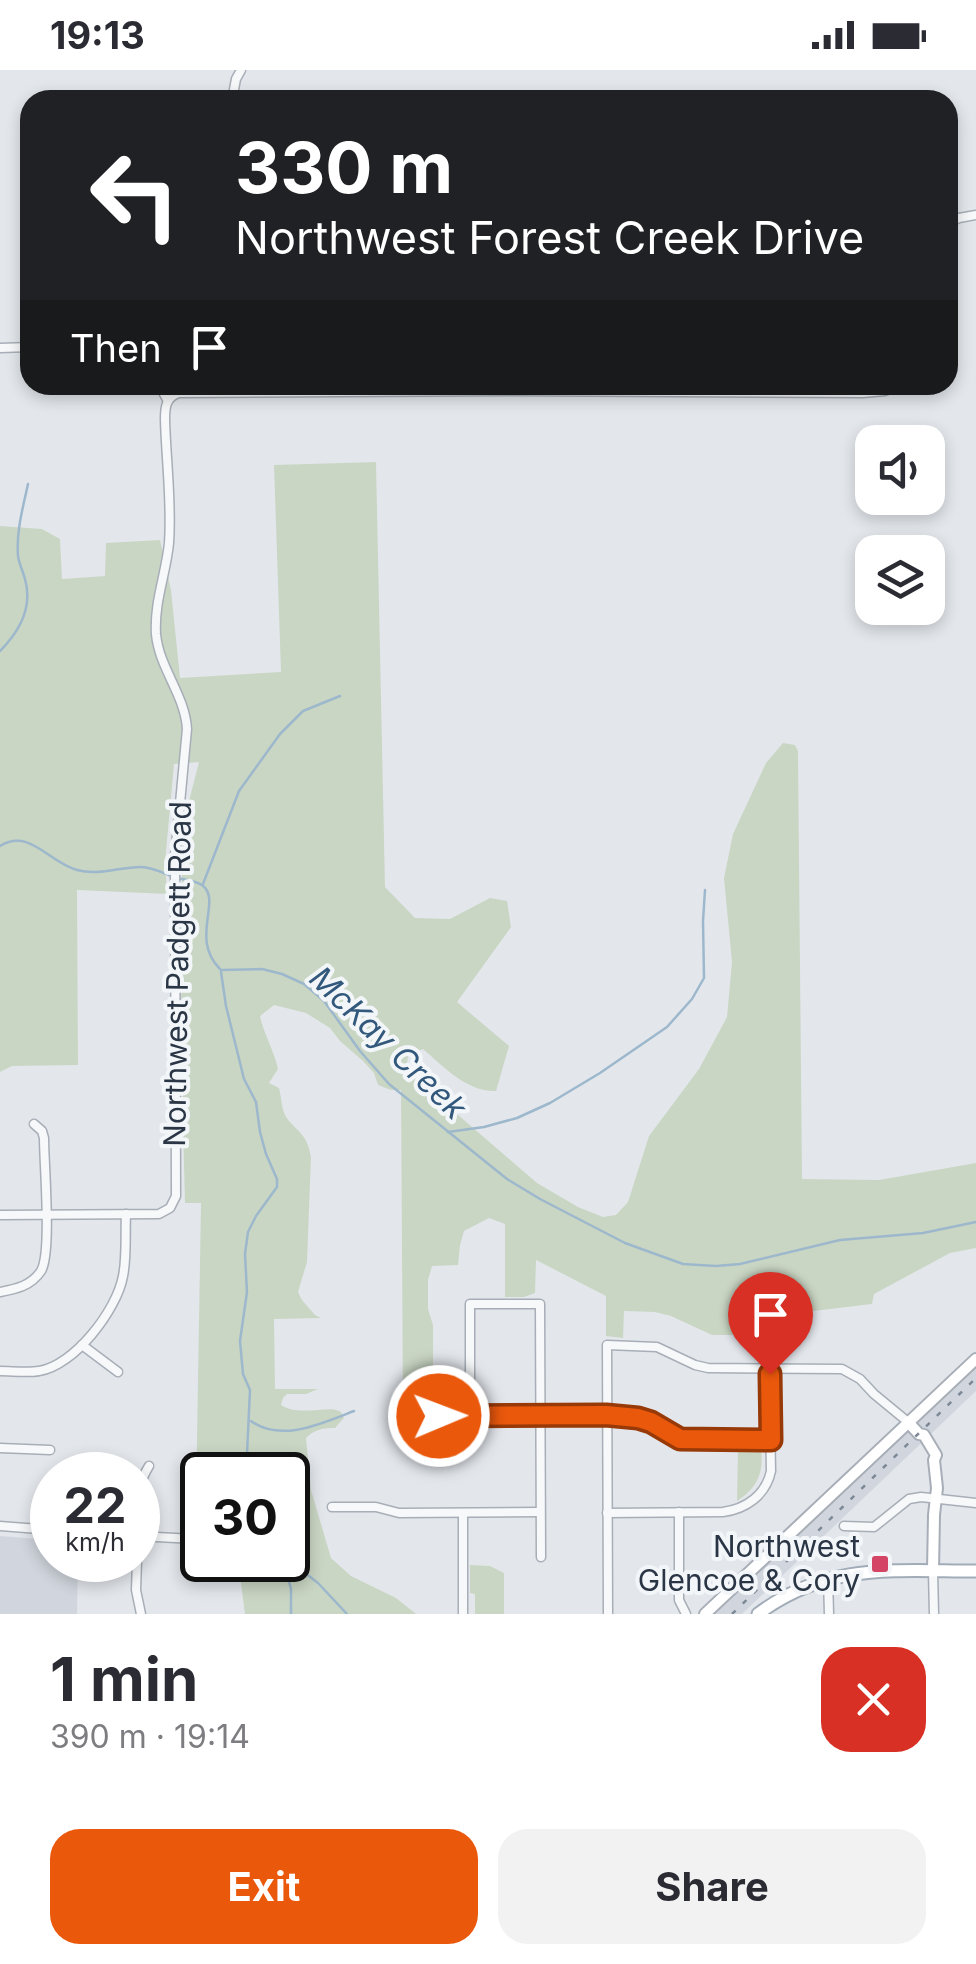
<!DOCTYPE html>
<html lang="en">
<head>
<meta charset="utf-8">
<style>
	:root { --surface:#fff; --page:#f2f2f3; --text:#2b2b33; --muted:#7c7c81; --accent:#ea580c }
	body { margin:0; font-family:Inter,sans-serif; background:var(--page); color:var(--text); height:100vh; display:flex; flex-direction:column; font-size:38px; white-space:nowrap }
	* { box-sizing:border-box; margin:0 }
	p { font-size:32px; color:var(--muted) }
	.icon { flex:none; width:55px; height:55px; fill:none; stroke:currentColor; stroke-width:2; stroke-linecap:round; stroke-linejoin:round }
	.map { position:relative; height:1544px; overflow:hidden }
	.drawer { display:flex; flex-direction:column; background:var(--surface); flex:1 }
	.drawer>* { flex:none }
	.top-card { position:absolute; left:20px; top:20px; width:938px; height:305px; border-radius:30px; box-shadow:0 5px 15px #0003; background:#202124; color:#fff; overflow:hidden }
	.fabs { position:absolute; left:855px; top:355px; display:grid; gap:20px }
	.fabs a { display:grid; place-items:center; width:90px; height:90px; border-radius:20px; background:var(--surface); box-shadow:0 5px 15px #0003; font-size:50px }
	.speed { position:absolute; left:30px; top:1382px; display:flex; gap:20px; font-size:50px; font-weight:700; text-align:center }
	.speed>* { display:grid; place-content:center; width:130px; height:130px; border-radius:50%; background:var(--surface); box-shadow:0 5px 15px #0003; line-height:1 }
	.speed small { font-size:25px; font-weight:400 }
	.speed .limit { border:5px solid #111; border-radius:15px; background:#fff; color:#111 }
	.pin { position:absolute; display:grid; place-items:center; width:85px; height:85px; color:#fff; margin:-102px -42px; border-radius:50% 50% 50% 0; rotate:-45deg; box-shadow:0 0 10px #0007 }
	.pin .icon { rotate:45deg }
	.me { position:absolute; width:110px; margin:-55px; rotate:89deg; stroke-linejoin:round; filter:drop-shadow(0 0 8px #0008) }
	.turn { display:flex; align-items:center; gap:35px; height:210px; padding:0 50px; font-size:45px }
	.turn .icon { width:130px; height:130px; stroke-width:2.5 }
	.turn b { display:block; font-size:70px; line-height:85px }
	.then { display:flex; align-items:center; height:95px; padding:0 50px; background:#0003; gap:20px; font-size:38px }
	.round { display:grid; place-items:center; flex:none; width:105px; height:105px; border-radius:30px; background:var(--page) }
	.headline { display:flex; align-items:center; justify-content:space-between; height:170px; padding:0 50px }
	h1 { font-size:60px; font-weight:700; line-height:75px }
	.button { display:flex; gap:20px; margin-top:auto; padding:20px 50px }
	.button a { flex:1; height:115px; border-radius:30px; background:var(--accent); color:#fff; font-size:40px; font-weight:700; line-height:115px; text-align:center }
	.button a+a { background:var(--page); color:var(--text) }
	.status { display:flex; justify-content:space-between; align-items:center; height:70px; padding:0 50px; background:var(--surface); direction:ltr }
	.status svg { height:28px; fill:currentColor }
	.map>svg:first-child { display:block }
</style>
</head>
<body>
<div class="status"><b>19:13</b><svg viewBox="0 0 49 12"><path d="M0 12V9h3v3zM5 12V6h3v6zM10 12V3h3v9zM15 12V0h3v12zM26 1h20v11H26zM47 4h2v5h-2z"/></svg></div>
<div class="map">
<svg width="976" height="1544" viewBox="0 0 976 1544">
	<rect width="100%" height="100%" fill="#e3e7ec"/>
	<g fill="#d1d6de">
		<polygon points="976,1295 976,1321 742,1544 715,1544"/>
		<polygon points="0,1466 52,1470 52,1490 78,1490 77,1544 0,1544"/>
	</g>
	<g fill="#cad6c4">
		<path d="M376 392 385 817 415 848 450 849 490 828 507 831 511 857 457 932 509 976 496 1021C467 1022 444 997 423 979L408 986 406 1000 537 1113 578 1137 603 1147 616 1145 628 1132 649 1066 699 999 727 947 732 892 724 808 733 764 766 693 783 673 795 675 798 681 802 1109 879 1110 976 1093V1178L950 1183 874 1224 872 1234 805 1242V1265H712L671 1246 655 1242 624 1241 623 1268 606 1266V1226L536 1190 535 1223 524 1227H505V1154L489 1148 464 1161 460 1175 458 1195 432 1196 428 1210V1239L433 1255V1341L403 1340 401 1020H391L378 1015 374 1003 363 991 340 971 330 958 306 943 274 935 260 946C264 965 274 980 278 999L269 1013 279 1018C282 1029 281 1042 289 1051 302 1065 307 1066 311 1087L307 1192 298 1222 302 1230 315 1245 321 1248 274 1249 275 1319H318L306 1324H287L283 1328 281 1335C299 1347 329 1335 339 1341 342 1342 343 1346 344 1348L335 1358C323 1358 315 1359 306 1368L311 1420 331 1488 351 1506 396 1528 416 1544H245L238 1490H288V1405H202V1430L196 1429 201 1133H185L181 977 182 795 186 743 199 692 174 694 165 792 167 824 77 820 78 995 12 996 0 1002V456L42 459 60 469 62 509 105 506 106 473 160 470 171 520 180 608 281 602 274 395Z"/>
		<path d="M738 1378 761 1380C764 1403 757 1418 737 1431Z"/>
		<polygon points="470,1495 490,1496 504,1503 504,1544 475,1544 475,1524 470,1523"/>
	</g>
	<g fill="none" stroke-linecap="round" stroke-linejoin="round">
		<g stroke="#9db8cc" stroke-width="2.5">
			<path d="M0 581C20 561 33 537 25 509 23 501 19 494 18 486 16 462 23 437 28 414"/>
			<path d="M0 776C30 758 48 792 77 800 99 806 119 797 141 797 151 797 161 802 171 806"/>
			<path d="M178 808C186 810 196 811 202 815 223 830 189 868 220 899"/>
			<polyline points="203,814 239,721 280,664 303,641 340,626"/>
			<polyline points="221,900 262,899 282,904 304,914 324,931 360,981 389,1014 507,1109 540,1129 625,1173 683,1194 716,1196 740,1194 840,1170 923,1163 976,1152"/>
			<polyline points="221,902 226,936 244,1009 256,1032 260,1062 266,1084 277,1109 277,1117 256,1146 248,1162 245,1184 247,1222 240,1271 243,1304 250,1320 246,1405"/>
			<polyline points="448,1062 484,1057 517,1048 550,1033 600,1003 667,957 692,929 704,908 703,851 705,820"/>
			<path d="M251 1351C281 1373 323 1353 354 1341"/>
			<polyline points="258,1490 265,1496 296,1496 318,1513 347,1544"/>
			<polyline points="285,1496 291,1519 291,1544"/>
		</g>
		<g stroke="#a8aeb7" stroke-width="11">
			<g id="street">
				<polyline points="232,30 236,9 241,0"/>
				<polyline points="948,153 959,148 976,145"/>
				<polyline points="0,278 30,277"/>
				<polyline points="164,315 164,324 168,331"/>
				<path d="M0 1145 159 1144 170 1138 176 1126 175 786 187 659C185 625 159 598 156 564 154 532 166 504 169 473 172 432 166 390 165 349 165 337 166 327 179 323L509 321 863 323 885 321 899 315"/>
				<path d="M0 1222C16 1219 31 1216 41 1201 52 1183 44 1094 44 1068L42 1061 34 1054"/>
				<polyline points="82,1275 118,1302"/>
				<path d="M0 1301C12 1301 27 1303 39 1301 74 1296 117 1240 123 1206 127 1187 125 1164 126 1144"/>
				<polyline points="470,1346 470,1234 540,1234 541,1487"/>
				<polyline points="408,1347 607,1345 637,1348 651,1352 680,1369 771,1370"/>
				<polyline points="0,1378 50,1380"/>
				<polyline points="332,1437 376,1437 399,1443 540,1442"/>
				<polyline points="679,1442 679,1530 686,1544"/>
				<path d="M138 1443C138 1425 139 1412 149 1396"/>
				<polyline points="463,1443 463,1544"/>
				<path d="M607 1443 723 1442C746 1439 766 1425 771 1401L769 1300"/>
				<polyline points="0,1456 52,1460"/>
				<polyline points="844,1456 874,1457 909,1429 921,1427 976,1433"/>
				<polyline points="138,1466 194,1469"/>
				<polyline points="137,1490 136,1520 141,1544"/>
				<polyline points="933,1501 934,1544"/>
				<polyline points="828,1508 829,1544"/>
				<polyline points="608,1544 607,1275 657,1277 695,1295 708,1298 842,1299 860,1309 874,1324 908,1352"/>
			</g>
		</g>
		<g stroke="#a8aeb7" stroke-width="14">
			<g id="secondary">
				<polyline points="908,1352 919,1364 924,1365 936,1385 934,1390 937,1418 934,1445 933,1501"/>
				<polyline points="705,1544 976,1289"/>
			</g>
		</g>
		<g stroke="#a2acb8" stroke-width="15">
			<path id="primary" d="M758 1544C827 1492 894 1501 976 1501"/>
		</g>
		<use href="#street" stroke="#f6f8fa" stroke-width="8"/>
		<use href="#secondary" stroke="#fff" stroke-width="10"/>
		<use href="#primary" stroke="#fff" stroke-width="11"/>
		<polyline stroke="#7c8896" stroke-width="2.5" stroke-dasharray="5 10" stroke-linecap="butt" points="732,1544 976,1308"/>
	</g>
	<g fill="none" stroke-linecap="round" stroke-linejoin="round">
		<g stroke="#983908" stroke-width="25">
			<polyline id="route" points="439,1346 606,1345 638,1348 651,1352 680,1369 771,1370 770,1304"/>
		</g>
		<use href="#route" stroke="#ea580c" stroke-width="18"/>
	</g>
	<rect fill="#d44565" stroke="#f3f6f9" stroke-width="4" x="870" y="1484" width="20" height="20" rx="5"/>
	<g text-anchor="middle" stroke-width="8" stroke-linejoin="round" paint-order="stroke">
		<g font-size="30" fill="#2a3645" stroke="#f3f6f9">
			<text transform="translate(178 904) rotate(-89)" y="10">Northwest Padgett Road</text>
		</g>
		<g font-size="30" fill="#2a3645" stroke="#f3f6f9" text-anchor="end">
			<text x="860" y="1487">Northwest<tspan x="860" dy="34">Glencoe &amp; Cory</tspan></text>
		</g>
		<g font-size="32" font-style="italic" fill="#32587b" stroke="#f3f6f9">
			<text transform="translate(388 973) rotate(44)" y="11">McKay Creek</text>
		</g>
	</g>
</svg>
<div class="fabs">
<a><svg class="icon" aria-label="sound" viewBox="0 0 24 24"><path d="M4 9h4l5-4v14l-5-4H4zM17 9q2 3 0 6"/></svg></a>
<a><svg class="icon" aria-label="layers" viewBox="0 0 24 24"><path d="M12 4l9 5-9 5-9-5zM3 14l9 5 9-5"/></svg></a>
</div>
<div class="speed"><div>22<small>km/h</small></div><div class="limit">30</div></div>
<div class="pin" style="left:770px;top:1304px;background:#d93025"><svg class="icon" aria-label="arrive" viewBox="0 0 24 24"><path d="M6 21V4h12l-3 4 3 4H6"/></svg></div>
<svg class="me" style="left:439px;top:1346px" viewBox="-20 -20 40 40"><circle r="17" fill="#ea580c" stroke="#fff" stroke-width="3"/><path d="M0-11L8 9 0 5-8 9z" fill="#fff"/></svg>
<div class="top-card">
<div class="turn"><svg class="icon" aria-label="left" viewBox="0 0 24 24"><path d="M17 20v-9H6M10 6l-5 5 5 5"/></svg><div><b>330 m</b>Northwest Forest Creek Drive</div></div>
<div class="then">Then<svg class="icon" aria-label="arrive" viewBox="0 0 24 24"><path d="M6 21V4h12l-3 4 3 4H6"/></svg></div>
</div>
</div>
<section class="drawer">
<div class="headline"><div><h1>1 min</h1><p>390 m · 19:14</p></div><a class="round" style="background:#d93025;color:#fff"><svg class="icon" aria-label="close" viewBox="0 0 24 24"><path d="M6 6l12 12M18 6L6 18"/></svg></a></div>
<div class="button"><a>Exit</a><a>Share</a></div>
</section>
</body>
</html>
